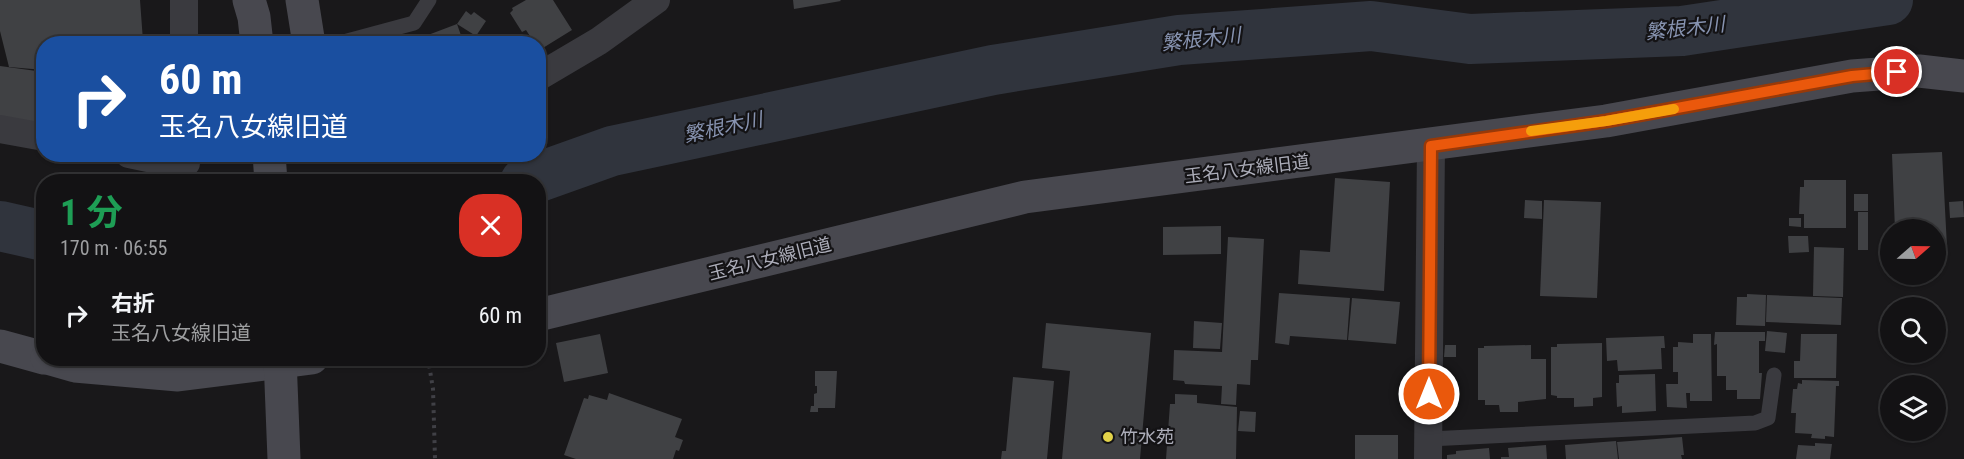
<!DOCTYPE html>
<html lang="ja">
<head>
<meta charset="utf-8">
<style>
	:root { --surface:#131214; --page:#202022; --text:#f1f3f6; --muted:#9d9ea0; --line:#323234 }
	body { margin:0; font-family:"Roboto Condensed","Noto Sans JP",sans-serif; background:var(--page); color:var(--text); height:100vh; display:flex; flex-direction:column; font-size:22px; white-space:nowrap }
	* { box-sizing:border-box; margin:0 }
	p { font-size:20px; color:var(--muted) }
	.icon { flex:none; width:33px; height:33px; fill:none; stroke:currentColor; stroke-width:2; stroke-linecap:round; stroke-linejoin:round }
	.map { position:relative; flex:1; overflow:hidden }
	.panel { position:absolute; left:36px; top:174px; width:510px; height:192px; display:flex; flex-direction:column; background:var(--surface); border-radius:24px; box-shadow:0 2px 4px #0004,0 0 0 2px var(--line) }
	.panel>* { flex:none }
	.top-card { position:absolute; left:36px; top:36px; width:510px; height:126px; border-radius:24px; box-shadow:0 2px 4px #0004,0 0 0 2px var(--line); background:#1a4fa0; color:#fff; overflow:hidden }
	.needle { width:39px; rotate:70deg }
	.buttons { position:absolute; left:1880px; top:219px; display:grid; gap:12px }
	.buttons a { display:grid; place-items:center; width:66px; height:66px; border-radius:50%; background:var(--surface); box-shadow:0 2px 4px #0004,0 0 0 2px var(--line); font-size:30px }
	.pin { position:absolute; display:grid; place-items:center; width:51px; height:51px; color:#fff; margin:-26px; border:3px solid #fff; border-radius:50%; box-shadow:0 2px 6px #0007 }
	.me { position:absolute; width:66px; margin:-33px; rotate:0deg; stroke-linejoin:round; filter:drop-shadow(0 0 4px #0008) }
	.turn { display:flex; align-items:center; gap:21px; height:126px; padding:0 24px; font-size:27px }
	.turn .icon { width:78px; height:78px; stroke-width:2.5 }
	.turn b { display:block; font-size:42px; line-height:51px }
	.round { display:grid; place-items:center; flex:none; width:63px; height:63px; border-radius:24px; background:var(--page) }
	.headline { display:flex; align-items:center; justify-content:space-between; height:102px; padding:0 24px }
	h1 { font-size:36px; font-weight:700; line-height:45px; color:#1e9e55 }
	ul { padding:0; list-style:none }
	li { display:flex; align-items:center; gap:18px; height:78px; padding:0 24px }
	li div { flex:1 }
	li b { display:block; font-size:22px }
	li em { font-style:normal }
	.map>svg:first-child { display:block }
</style>
</head>
<body>
<div class="map">
<svg width="1964" height="459" viewBox="0 0 1964 459">
	<rect width="100%" height="100%" fill="#19181a"/>
	<g fill="none" stroke-linecap="round" stroke-linejoin="round">
		<g stroke="#30343d" stroke-width="50">
			<polyline points="525,182 612,151 993,70 1179,40 1371,26 1470,39 1682,31 1888,0"/>
			<polyline points="0,226 44,236"/>
		</g>
	</g>
	<g fill="#404144">
		<polygon points="0,0 140,0 143,41 119,44 44,44 44,70 9,67 0,31"/>
		<polygon points="526,0 553,0 572,30 538,51 538,44 535,44 526,30 522,32 510,13 513,10 512,8"/>
		<polygon points="793,0 840,0 841,1 794,9"/>
		<polygon points="466,11 471,15 474,12 486,21 476,36 457,24"/>
		<polygon points="457,24 464,44 415,44 429,38 428,35"/>
		<polygon points="0,66 44,72 44,124 0,116"/>
		<polygon points="1942,152 1947,247 1935,248 1935,230 1895,230 1892,154"/>
		<polygon points="1335,178 1390,182 1384,291 1298,284 1300,250 1330,252"/>
		<polygon points="1804,180 1846,180 1846,228 1804,228 1804,214 1799,214 1800,187 1804,187"/>
		<rect x="1854" y="194" width="14" height="17"/>
		<polygon points="1525,200 1542,201 1542,219 1524,218"/>
		<polygon points="1544,200 1601,202 1597,298 1540,296"/>
		<polygon points="1963,201 1964,217 1950,218 1949,202"/>
		<rect x="1858" y="212" width="10" height="38"/>
		<polygon points="1789,218 1801,218 1801,227 1789,226"/>
		<polygon points="1221,226 1221,254 1163,255 1163,227"/>
		<polygon points="1788,236 1808,236 1809,252 1789,253"/>
		<polygon points="1228,237 1264,239 1258,360 1251,360 1250,385 1237,384 1236,405 1221,404 1222,386 1185,384 1184,381 1173,380 1174,350 1222,352"/>
		<polygon points="1814,247 1844,248 1843,297 1813,296"/>
		<polygon points="1279,293 1350,298 1347,340 1290,336 1289,345 1275,343"/>
		<polygon points="1747,294 1766,295 1765,326 1736,325 1737,297 1747,297"/>
		<polygon points="1767,295 1842,298 1841,325 1766,322"/>
		<polygon points="1352,298 1400,302 1396,344 1348,340"/>
		<polygon points="1194,321 1222,323 1220,349 1193,348"/>
		<polygon points="1046,323 1151,333 1140,459 1062,459 1070,371 1042,368"/>
		<polygon points="1767,331 1787,333 1785,353 1765,351"/>
		<polygon points="1715,332 1765,332 1765,341 1759,341 1759,373 1762,373 1760,399 1737,399 1737,390 1726,390 1726,376 1717,376 1717,344 1714,345"/>
		<polygon points="600,334 608,373 564,382 556,343"/>
		<polygon points="1693,334 1711,334 1712,401 1690,401 1690,393 1686,393 1687,408 1667,407 1666,384 1678,384 1678,372 1673,372 1673,347 1678,347 1678,342 1693,343"/>
		<polygon points="1801,334 1837,334 1836,378 1794,378 1794,361 1800,361"/>
		<polygon points="1664,336 1665,348 1661,348 1662,369 1618,371 1617,360 1607,361 1606,338"/>
		<polygon points="1602,343 1602,397 1593,398 1593,406 1574,407 1574,398 1557,398 1557,396 1551,395 1551,347 1557,347 1557,344"/>
		<polygon points="1445,345 1456,345 1456,357 1444,357"/>
		<polygon points="1531,345 1531,359 1546,359 1546,399 1518,402 1518,412 1500,412 1499,405 1485,405 1485,400 1478,400 1478,348 1484,348 1484,346"/>
		<polygon points="815,371 837,371 835,408 818,408 818,412 810,412 811,406 814,406 814,394 817,393 817,386 815,386"/>
		<polygon points="1655,374 1656,411 1622,413 1622,406 1617,407 1616,383 1619,383 1619,375"/>
		<polygon points="1013,377 1054,381 1047,459 1001,459 1002,451 1006,451"/>
		<polygon points="1802,380 1839,381 1839,386 1836,386 1834,437 1825,436 1825,439 1811,438 1812,434 1795,433 1796,413 1791,413 1793,389 1797,389 1798,383 1802,384"/>
		<polygon points="609,393 682,419 675,437 683,440 679,451 676,450 673,459 576,459 564,455 584,398 588,399 589,395 607,400"/>
		<polygon points="1175,394 1197,395 1197,403 1237,407 1236,459 1166,459 1170,404 1175,404"/>
		<polygon points="1240,411 1256,412 1255,432 1238,431"/>
		<rect x="1355" y="435" width="43" height="24"/>
		<polygon points="1682,437 1684,455 1681,455 1682,459 1619,459 1617,442"/>
		<polygon points="1616,441 1618,459 1566,459 1565,445"/>
		<polygon points="1815,443 1832,444 1830,459 1796,459 1798,445 1815,446"/>
		<polygon points="1546,445 1547,459 1501,459 1501,457 1509,457 1508,448"/>
		<polygon points="1489,448 1490,459 1447,459 1447,455 1456,454 1456,451"/>
	</g>
	<g fill="none" stroke-linecap="round" stroke-linejoin="round">
		<polyline stroke="#404046" stroke-width="4" stroke-dasharray="3 4.5" stroke-linecap="butt" points="428,358 433,389 435,459"/>
		<g stroke="#3a3a3f" stroke-width="15">
			<polyline points="336,44 414,23 429,0"/>
			<polyline points="1429,439 1755,423 1768,418 1774,375"/>
		</g>
		<g stroke="#3a3a3f" stroke-width="28">
			<polyline points="184,0 184,44"/>
			<polyline points="538,77 599,41 656,0"/>
			<polyline points="0,129 44,137"/>
			<polyline points="129,154 167,162 186,163 186,154"/>
			<polyline points="1428,459 1431,145"/>
		</g>
		<g stroke="#48484f" stroke-width="33">
			<polyline points="249,0 254,17 257,44"/>
			<polyline points="302,0 309,44"/>
			<polyline points="269,154 271,182"/>
			<polyline points="538,315 1025,197 1606,121 1852,76 1919,71 1964,76"/>
			<polyline points="0,346 44,358"/>
			<polyline points="47,358 75,366 178,375 312,358"/>
			<polyline points="280,358 284,459"/>
		</g>
	</g>
	<g fill="none" stroke-linecap="round" stroke-linejoin="round">
		<g stroke="#983908" stroke-width="15">
			<polyline id="route" points="1429,394 1431,146 1606,121 1852,76 1897,72"/>
		</g>
		<use href="#route" stroke="#ea580c" stroke-width="10"/>
		<polyline stroke="#f59e0b" stroke-width="10" points="1531,131 1606,121 1674,109"/>
	</g>
	<circle fill="#e2d249" stroke="#141315" stroke-width="2" cx="1108" cy="437" r="6"/>
	<g text-anchor="middle" stroke-width="4.5" stroke-linejoin="round" paint-order="stroke">
		<g font-size="18" fill="#acadb9" stroke="#141315">
			<text transform="translate(1247 169) rotate(-7)" y="6">玉名八女線旧道</text>
			<text transform="translate(770 259) rotate(-14)" y="6">玉名八女線旧道</text>
		</g>
		<g font-size="18" fill="#acadb9" stroke="#141315" text-anchor="start">
			<text x="1120" y="443">竹水苑</text>
		</g>
		<g font-size="20" font-style="italic" fill="#8793b0" stroke="#141315">
			<text transform="translate(1685 28) rotate(-6)" y="7">繁根木川</text>
			<text transform="translate(1201 39) rotate(-6)" y="7">繁根木川</text>
			<text transform="translate(723 127) rotate(-12)" y="7">繁根木川</text>
		</g>
	</g>
</svg>
<div class="buttons">
<a><svg class="needle" viewBox="-14 -14 28 28"><path d="M0-13l5 13h-10z" fill="#e53935"/><path d="M0 13l5-13h-10z" fill="#9d9ea0"/></svg></a>
<a><svg class="icon" aria-label="search" viewBox="0 0 24 24"><circle cx="10" cy="10" r="6"/><path d="M15 15l6 6"/></svg></a>
<a><svg class="icon" aria-label="layers" viewBox="0 0 24 24"><path d="M12 4l9 5-9 5-9-5zM3 14l9 5 9-5"/></svg></a>
</div>
<div class="pin" style="left:1897px;top:72px;background:#d93025"><svg class="icon" aria-label="arrive" viewBox="0 0 24 24"><path d="M6 21V4h12l-3 4 3 4H6"/></svg></div>
<svg class="me" style="left:1429px;top:394px" viewBox="-20 -20 40 40"><circle r="17" fill="#ea580c" stroke="#fff" stroke-width="3"/><path d="M0-11L8 9 0 5-8 9z" fill="#fff"/></svg>
<div class="top-card">
<div class="turn"><svg class="icon" aria-label="right" viewBox="0 0 24 24"><path d="M7 20v-9h11M14 6l5 5-5 5"/></svg><div><b>60 m</b>玉名八女線旧道</div></div>
</div>
<section class="panel">
<div class="headline"><div><h1>1 分</h1><p>170 m · 06:55</p></div><a class="round" style="background:#d93025;color:#fff"><svg class="icon" aria-label="close" viewBox="0 0 24 24"><path d="M6 6l12 12M18 6L6 18"/></svg></a></div>
<ul>
<li><svg class="icon" aria-label="right" viewBox="0 0 24 24"><path d="M7 20v-9h11M14 6l5 5-5 5"/></svg><div><b>右折</b><p>玉名八女線旧道</p></div><em>60 m</em></li>
</ul>
</section>
</div>
</body>
</html>
